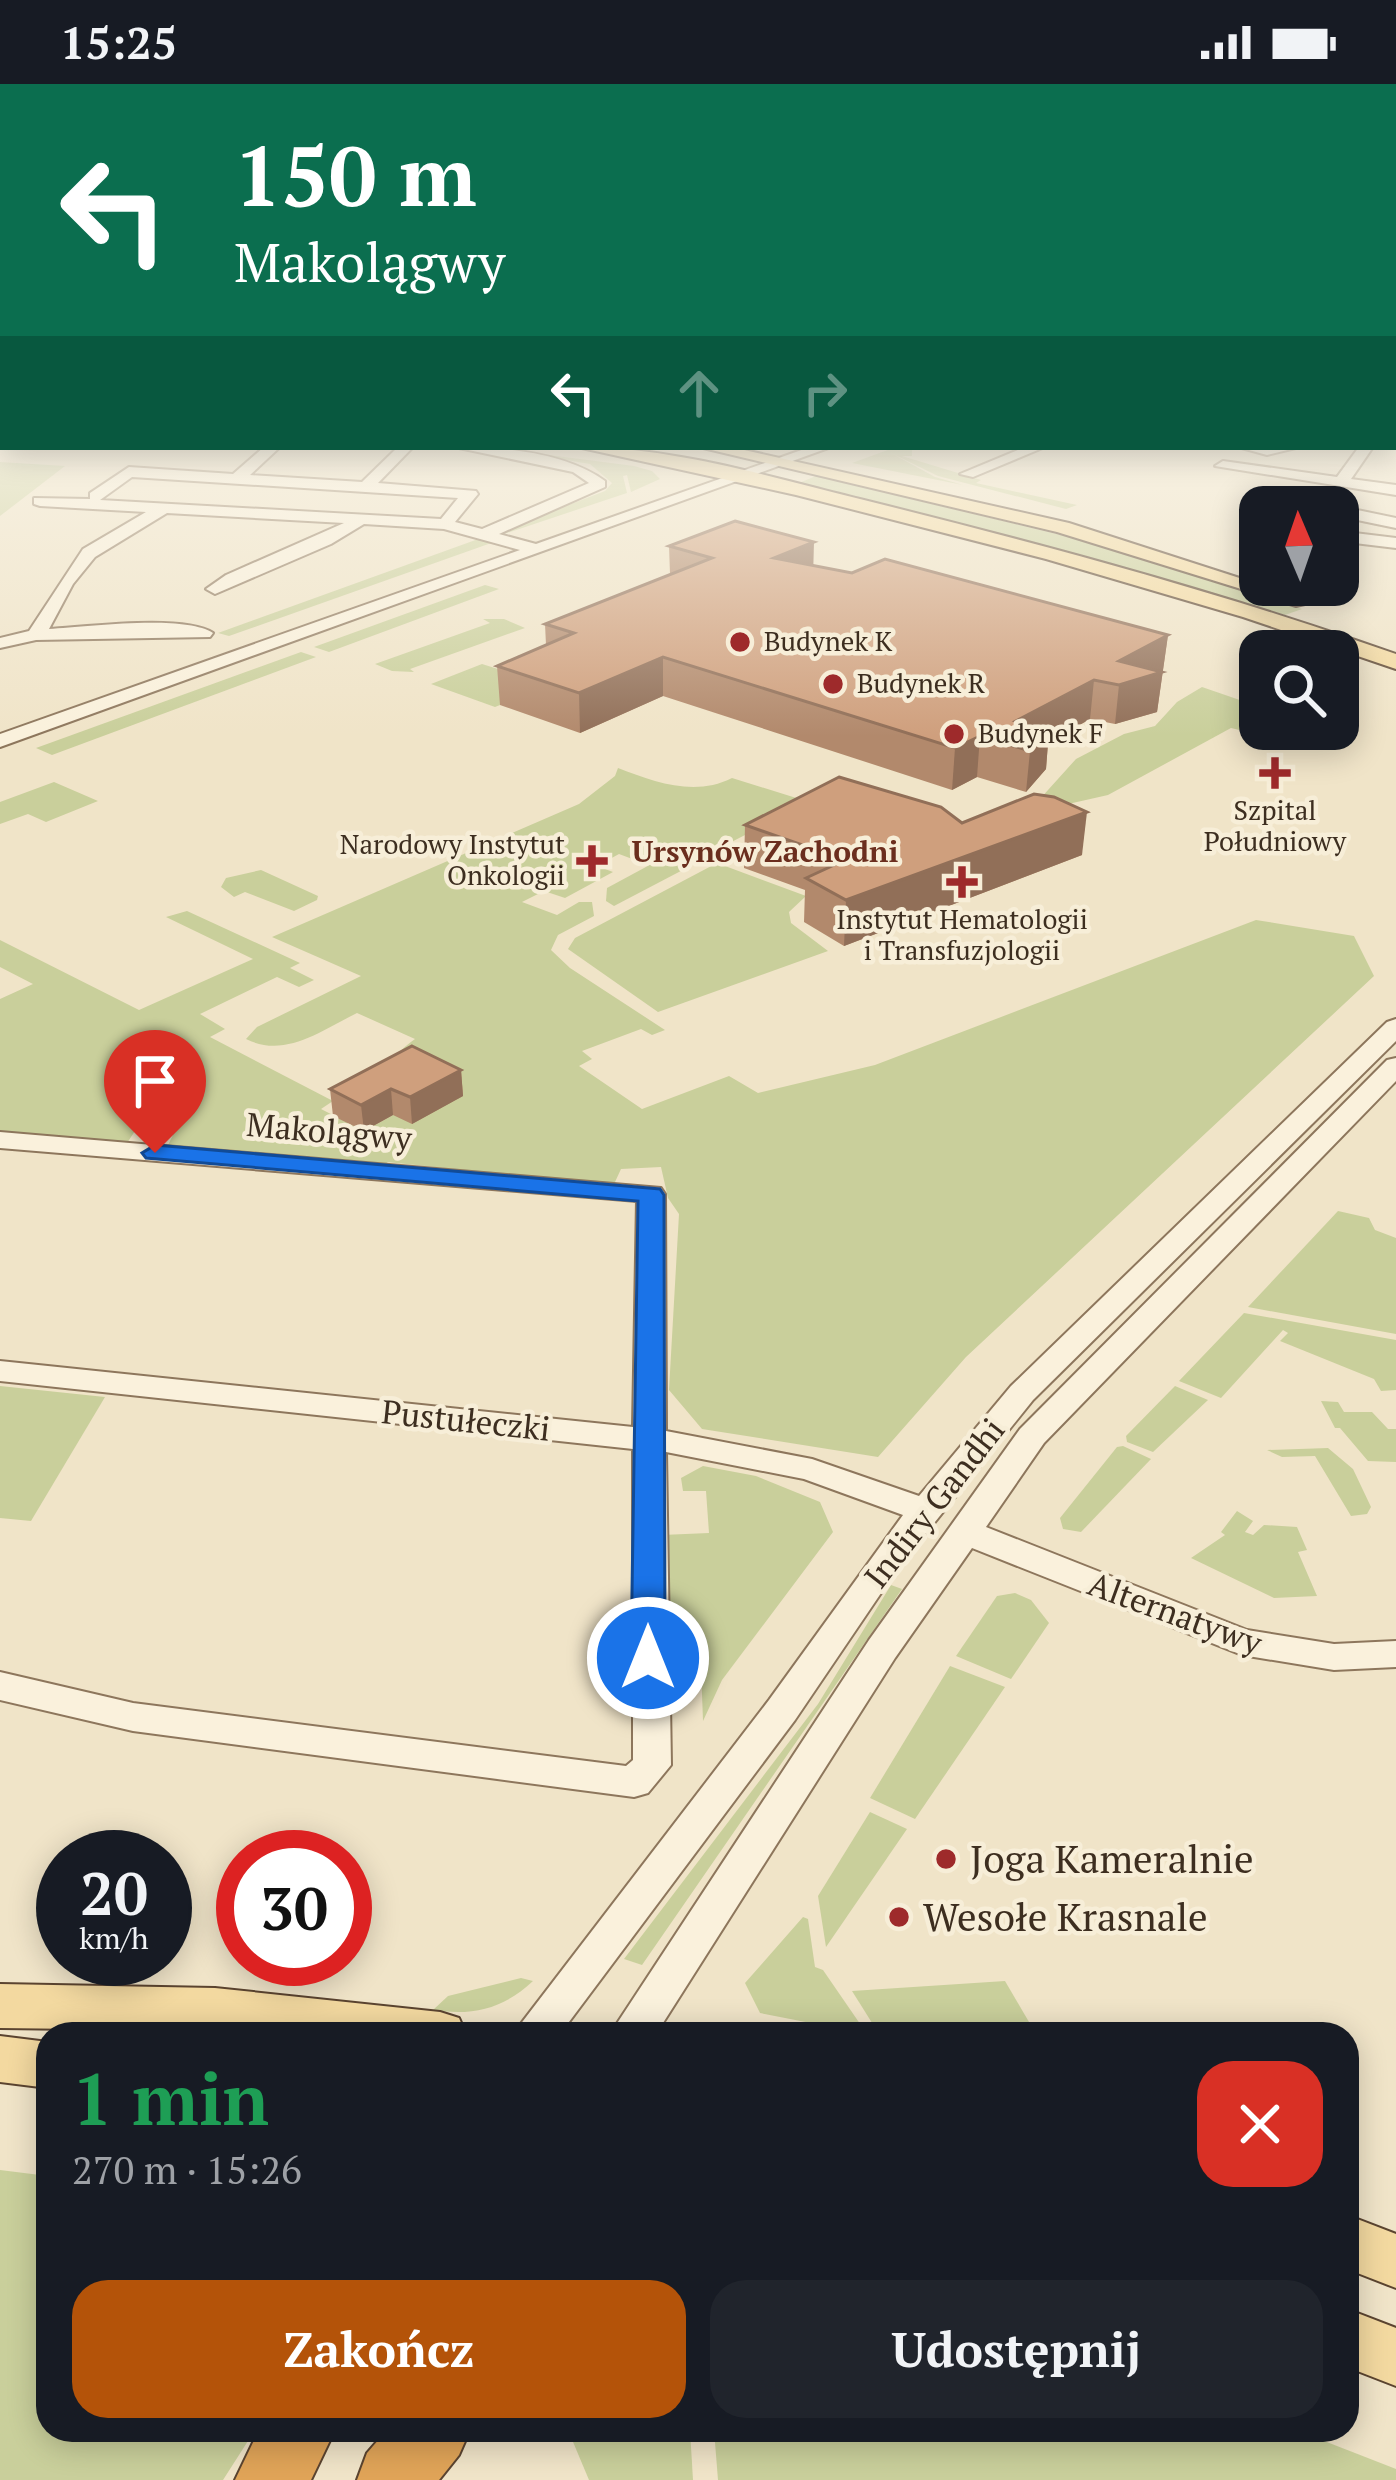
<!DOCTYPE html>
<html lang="pl">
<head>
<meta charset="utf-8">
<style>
	:root { --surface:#171b24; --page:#20242c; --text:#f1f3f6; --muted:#9ea1a6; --accent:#b45309 }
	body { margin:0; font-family:"PT Serif",serif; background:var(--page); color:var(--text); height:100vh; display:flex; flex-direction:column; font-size:45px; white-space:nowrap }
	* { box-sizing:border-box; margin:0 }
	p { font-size:39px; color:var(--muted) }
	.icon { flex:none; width:66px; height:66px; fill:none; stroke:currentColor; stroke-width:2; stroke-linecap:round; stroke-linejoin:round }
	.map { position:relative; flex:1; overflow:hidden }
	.details { position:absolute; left:36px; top:1938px; width:1323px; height:420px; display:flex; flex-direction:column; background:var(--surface); border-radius:36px; box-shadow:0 6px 30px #0003 }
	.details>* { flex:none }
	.guide { position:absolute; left:0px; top:0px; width:1398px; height:366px; box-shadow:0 6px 30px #0003; background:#0b6e4f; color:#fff; overflow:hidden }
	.needle { width:78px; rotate:358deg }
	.fabs { position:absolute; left:1239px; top:402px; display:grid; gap:24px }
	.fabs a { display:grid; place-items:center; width:120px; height:120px; border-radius:24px; background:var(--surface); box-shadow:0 6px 30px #0003; font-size:60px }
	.speed { position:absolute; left:36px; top:1746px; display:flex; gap:24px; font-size:60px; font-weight:700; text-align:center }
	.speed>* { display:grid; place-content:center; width:156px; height:156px; border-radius:50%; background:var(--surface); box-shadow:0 6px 30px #0003; line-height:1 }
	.speed small { font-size:30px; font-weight:400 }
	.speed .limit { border:18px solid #d22; background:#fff; color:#111 }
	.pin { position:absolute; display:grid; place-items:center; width:102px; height:102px; color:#fff; margin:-123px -51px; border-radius:50% 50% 50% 0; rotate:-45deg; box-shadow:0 0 12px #0007 }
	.pin .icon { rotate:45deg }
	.me { position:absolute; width:132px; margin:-66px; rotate:0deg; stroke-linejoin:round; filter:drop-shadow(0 0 9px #0008) }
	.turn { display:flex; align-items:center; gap:42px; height:252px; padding:0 36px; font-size:54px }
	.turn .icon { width:156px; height:156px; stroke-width:2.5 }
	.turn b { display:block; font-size:84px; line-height:102px }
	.lanes { display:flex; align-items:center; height:114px; padding:0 36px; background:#0003; justify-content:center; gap:60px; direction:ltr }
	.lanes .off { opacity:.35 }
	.round { display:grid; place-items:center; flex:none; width:126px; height:126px; border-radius:36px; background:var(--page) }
	.summary { display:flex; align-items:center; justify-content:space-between; height:204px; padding:0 36px }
	h1 { font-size:72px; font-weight:700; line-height:90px; color:#1e9e55 }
	.button { display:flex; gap:24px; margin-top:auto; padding:24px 36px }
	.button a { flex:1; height:138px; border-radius:36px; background:var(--accent); color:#fff; font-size:48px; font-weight:700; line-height:138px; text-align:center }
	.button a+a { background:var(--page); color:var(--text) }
	.status { display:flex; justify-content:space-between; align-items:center; height:84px; padding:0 60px; background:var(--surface); direction:ltr }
	.status svg { height:33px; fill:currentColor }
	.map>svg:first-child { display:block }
</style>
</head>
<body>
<div class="status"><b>15:25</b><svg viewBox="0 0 49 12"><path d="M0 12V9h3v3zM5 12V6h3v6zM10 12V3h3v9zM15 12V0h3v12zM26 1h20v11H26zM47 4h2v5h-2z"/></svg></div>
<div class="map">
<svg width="1396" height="2396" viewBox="0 0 1396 2396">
	<rect width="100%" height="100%" fill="#f0e4c8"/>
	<g fill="#c9cf9b">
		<polygon points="486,363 634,382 652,387 660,395 631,408 627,391 623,392 627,409 504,450 498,448 605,407 612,399 590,380"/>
		<polygon points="896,363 912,363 912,372 902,372 981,396 976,399 1077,421 1066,425 938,392 891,369 935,393 963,401 852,379"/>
		<polygon points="0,378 65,382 0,432"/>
		<polygon points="816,392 1111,463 1302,525 1285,531 1113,481 794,401"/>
		<polygon points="481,454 494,458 229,552 218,549"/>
		<polygon points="485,501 499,505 329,568 314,563"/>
		<polygon points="483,535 504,535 525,544 410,585 414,588 392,587 375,580 490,539"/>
		<polygon points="301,568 316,573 52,671 36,664"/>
		<polygon points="482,580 549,601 495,623 431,600"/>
		<polygon points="1202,603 1260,623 1247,636 1260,641 1248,648 1231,644 1108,711 1046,725 1039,716 1076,675 1124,650 1155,642 1177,618"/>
		<path d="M618 684C654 698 695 713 732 694L809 718 710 769 635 776 619 770 597 782 613 788 565 814 544 807 522 818 557 831 579 818H592L594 832 558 851 551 866 570 884 665 946 652 951 641 945 582 967 592 975 579 982 642 1025 729 992 758 1009 875 981 1256 836 1354 852 1374 892 966 1273 878 1373 702 1345 669 1306 679 1130 668 1114 661 1083 621 1085 615 1098 599 1100 387 1078 389 1081 167 1063 173 1051 135 1047 127 1059 0 1047V915L33 900 0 883V856L139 926 253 875 166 833 187 827 300 879 290 884 314 896 299 903 277 893 200 930 225 945 210 953 333 1017 321 1025 364 1047 393 1031C389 989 379 981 415 955L357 929C322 946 285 975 246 955L257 943 361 892 272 853 579 720 615 692Z"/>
		<polygon points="54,698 98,717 46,738 28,730 0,740 0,718"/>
		<polygon points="675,775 698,778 614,822 606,817 607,804 657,777"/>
		<polygon points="717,779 806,812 789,828 791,839 828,867 658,928 568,865 575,854"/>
		<polygon points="261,786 318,812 317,816 294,827 245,808 234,813 221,803 226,794"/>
		<polygon points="1338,1127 1369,1134 1375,1146 1396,1154 1396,1250 1248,1223"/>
		<polygon points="1244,1229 1396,1256 1396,1306 1381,1307 1374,1295 1280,1257 1288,1249 1283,1246 1221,1314 1179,1297"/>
		<polygon points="0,1302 105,1313 31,1437 0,1434"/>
		<polygon points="1175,1302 1208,1316 1153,1368 1127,1358 1126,1352"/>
		<polygon points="1321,1317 1338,1318 1344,1328 1372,1328 1388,1345 1396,1345 1396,1378 1368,1377 1340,1344 1335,1344"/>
		<polygon points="1123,1362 1151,1375 1081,1448 1063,1445 1060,1434 1117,1363"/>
		<polygon points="1328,1364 1353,1385 1371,1423 1367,1430 1351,1432 1315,1372 1282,1373 1267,1366"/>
		<polygon points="703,1382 756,1392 820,1418 833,1448 722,1596 703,1637 701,1582 662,1571 662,1451 709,1449 706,1407 683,1407 681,1394"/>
		<polygon points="1237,1427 1253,1437 1245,1448 1253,1451 1264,1441 1297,1443 1307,1466 1298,1468 1317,1512 1274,1514 1191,1474 1225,1451 1221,1448"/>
		<polygon points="891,1501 902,1505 642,1881 624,1875 818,1620"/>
		<polygon points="1015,1509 1031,1516 1049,1539 1011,1595 956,1572 997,1512"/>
		<polygon points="950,1582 1005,1603 915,1735 870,1714"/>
		<polygon points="870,1728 907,1745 826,1863 818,1812"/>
		<polygon points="803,1833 808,1835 815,1883 823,1886 867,1950 760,1929 745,1899"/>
		<path d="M521 1894 533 1897C503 1925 473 1932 433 1926L448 1912Z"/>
		<polygon points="1005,1897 1036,1950 879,1950 852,1907"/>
		<polygon points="0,2086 48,2092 48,2346 255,2346 223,2396 0,2396"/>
		<polygon points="568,2346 690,2346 693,2396 589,2396"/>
		<polygon points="714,2346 1296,2346 1396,2385 1396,2396 718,2396"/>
	</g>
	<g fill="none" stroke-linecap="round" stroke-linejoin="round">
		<g stroke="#8d765c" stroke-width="4">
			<g id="minor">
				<rect x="1395" y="322" width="1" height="8"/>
				<path d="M264 363H280L250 391 362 398 398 363H413L378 399 476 407 478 410 455 438 482 445 589 399 573 388 454 363C503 363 565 368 605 397V403L499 450 536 460 810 363H831L0 663V650L520 466 444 445 364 440 331 460 215 510 206 505 226 491 344 439 167 429 95 473 73 500 49 545C86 543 184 530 213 549L210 553 36 556 0 564V554L29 547 83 465 146 428 40 422 34 420V414L90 415V409L129 383 233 390ZM132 393 458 414 441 435 100 416Z"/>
				<polygon points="1025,363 1045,363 973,393 960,390"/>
				<polygon points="1238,363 1300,363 1267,371"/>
				<polygon points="1359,363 1373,363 1351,395 1396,401 1396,411 1215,382 1223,377 1337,393"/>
				<polygon points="1338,422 1396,434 1396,444 1338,432"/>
				<polygon points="1338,447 1396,454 1396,464 1338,457"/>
				<polygon points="1253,455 1260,455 1260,465 1247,464 1247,456"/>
				<polygon points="1396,935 1396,957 1033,1316 898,1484 795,1636 560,1950 513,1950 769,1616 903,1431 804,1395 666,1368 671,1681 648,1709 634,1713 133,1647 0,1616 0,1588 133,1619 626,1682 633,1676 633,1365 0,1297 0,1277 633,1343 637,1117 0,1064 0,1048 661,1104 665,1110 666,1347 812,1375 919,1412 1011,1302 1387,938"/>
				<polygon points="1396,974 1396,997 1044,1359 986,1443 1247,1546 1334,1560 1396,1557 1396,1583 1334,1586 1242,1571 972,1464 895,1574 656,1950 610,1950 869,1556 1020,1345 1387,976"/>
			</g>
		</g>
		<g stroke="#5b4430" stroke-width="4">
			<g id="major">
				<path d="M577 363C673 363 771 393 864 416 1029 457 1194 501 1355 556L1396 570V585L1243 533 1046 475 796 411Z"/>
				<polygon points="731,363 1069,439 1314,518 1296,522 1057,448 703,364"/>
				<polygon points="0,1900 215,1904 440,1928 459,1934 466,1950 0,1944"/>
				<polygon points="0,1952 48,1958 48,2004 0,1998"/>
				<polygon points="1347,2131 1396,2150 1396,2204 1347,2185"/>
				<polygon points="1347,2225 1396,2244 1396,2302 1347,2283"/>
			</g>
		</g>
		<g stroke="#5b4430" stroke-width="4">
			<g id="highway">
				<polygon points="259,2346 335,2346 311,2396 235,2396"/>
				<polygon points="387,2346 470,2346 459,2371 439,2396 357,2396 367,2369"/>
			</g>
		</g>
		<use href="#minor" fill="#faf1dc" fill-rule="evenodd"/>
		<use href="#major" fill="#f3d9a0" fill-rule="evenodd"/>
		<use href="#highway" fill="#e0a458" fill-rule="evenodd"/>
	</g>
	<g fill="#b2896c">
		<polygon points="669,462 814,482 1168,551 1157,628 1115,640 1090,635 1048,659 1046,685 1026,708 977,693 952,706 663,612 580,649 500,621 497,582 546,561 545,540 670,490"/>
		<polygon points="962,739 1082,771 844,862 804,838 805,806 744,784 745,741"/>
		<polygon points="461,986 463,1012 412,1040 393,1031 364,1047 333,1032 330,1005"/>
	</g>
	<g fill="#916f58">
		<polygon points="814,458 813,494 774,474"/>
		<polygon points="1168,551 1157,628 1115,640 1119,601 1119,577"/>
		<polygon points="663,573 663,612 580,649 579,609"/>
		<polygon points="1094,596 1090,635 1048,659 1046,685 1026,708 1030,667 1016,637"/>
		<polygon points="980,652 977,693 952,706 955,664"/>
		<polygon points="1087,728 1082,771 844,862 846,816"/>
		<polygon points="461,986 463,1012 412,1040 410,1013"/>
		<polygon points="391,1005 393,1031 364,1047 361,1021"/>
	</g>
	<g fill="#cf9f7d" stroke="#916f58" stroke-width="3">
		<polygon points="735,437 814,458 774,474 852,489 885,475 1168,551 1119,577 1162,588 1119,601 1094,596 1016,637 1050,644 1030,667 980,652 955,664 663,573 579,609 497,582 574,549 545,540 712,474 669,462"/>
		<polygon points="839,693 941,723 962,739 1034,710 1054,713 1087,728 846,816 806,794 845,776 745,741"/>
		<polygon points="412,962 461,986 410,1013 391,1005 361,1021 330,1005"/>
	</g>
	<linearGradient id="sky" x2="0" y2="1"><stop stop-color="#8fbad6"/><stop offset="0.48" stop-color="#f8f3e6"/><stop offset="1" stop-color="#f8f3e6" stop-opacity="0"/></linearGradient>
	<rect width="1396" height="652" fill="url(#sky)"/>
	<polygon fill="#1a73e8" stroke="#114b97" stroke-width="3" points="155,1061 660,1105 664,1111 665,1574 660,1582 636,1582 631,1574 638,1117 146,1074 142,1069"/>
	<g fill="#9e2a2b" stroke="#f7eed8" stroke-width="4.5">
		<circle cx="740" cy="558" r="12"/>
		<circle cx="833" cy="600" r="12"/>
		<circle cx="954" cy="650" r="12"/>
		<path d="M1269 671h12v12h12v12h-12v12h-12v-12h-12v-12h12z"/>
		<path d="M586 759h12v12h12v12h-12v12h-12v-12h-12v-12h12z"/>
		<path d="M956 780h12v12h12v12h-12v12h-12v-12h-12v-12h12z"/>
		<circle cx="946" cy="1775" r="12"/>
		<circle cx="899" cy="1833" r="12"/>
	</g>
	<g text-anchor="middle" stroke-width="9" stroke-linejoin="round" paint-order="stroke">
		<g font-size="27" fill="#3d2e20" stroke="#f7eed8" text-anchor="start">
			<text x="764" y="567">Budynek K</text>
			<text x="857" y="609">Budynek R</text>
			<text x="978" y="659">Budynek F</text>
			<text x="1275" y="736" text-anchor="middle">Szpital<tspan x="1275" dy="31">Południowy</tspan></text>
			<text x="565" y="770" text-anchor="end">Narodowy Instytut<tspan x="565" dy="31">Onkologii</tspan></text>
			<text x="962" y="845" text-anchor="middle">Instytut Hematologii<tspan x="962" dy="31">i Transfuzjologii</tspan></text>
		</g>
		<g font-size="30" font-weight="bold" fill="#6b2e1e" stroke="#f7eed8">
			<text x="765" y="778">Ursynów Zachodni</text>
		</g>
		<g font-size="33" fill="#3d2e20" stroke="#f7eed8">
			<text transform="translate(329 1047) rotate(5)" y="12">Makolągwy</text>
			<text transform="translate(466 1336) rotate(6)" y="12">Pustułeczki</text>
			<text transform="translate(934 1419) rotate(-52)" y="12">Indiry Gandhi</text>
			<text transform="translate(1175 1529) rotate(20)" y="12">Alternatywy</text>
		</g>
		<g font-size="39" fill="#3d2e20" stroke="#f7eed8" text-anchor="start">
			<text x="970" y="1789">Joga Kameralnie</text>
			<text x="923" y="1847">Wesołe Krasnale</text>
		</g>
	</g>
</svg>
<div class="fabs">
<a><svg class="needle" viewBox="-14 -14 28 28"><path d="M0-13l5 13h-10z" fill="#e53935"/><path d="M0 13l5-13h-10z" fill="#9ea1a6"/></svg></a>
<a><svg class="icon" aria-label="search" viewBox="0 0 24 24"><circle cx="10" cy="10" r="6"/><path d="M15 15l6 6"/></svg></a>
</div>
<div class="speed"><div>20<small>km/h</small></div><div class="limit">30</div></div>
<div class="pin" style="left:155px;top:1069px;background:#d93025"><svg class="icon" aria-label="arrive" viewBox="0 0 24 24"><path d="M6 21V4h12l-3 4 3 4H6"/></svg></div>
<svg class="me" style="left:648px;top:1574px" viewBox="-20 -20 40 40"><circle r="17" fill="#1a73e8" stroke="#fff" stroke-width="3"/><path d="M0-11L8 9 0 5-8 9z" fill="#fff"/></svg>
<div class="guide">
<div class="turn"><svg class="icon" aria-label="left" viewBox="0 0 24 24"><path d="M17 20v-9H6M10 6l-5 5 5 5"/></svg><div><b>150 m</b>Makolągwy</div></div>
<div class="lanes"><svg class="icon" aria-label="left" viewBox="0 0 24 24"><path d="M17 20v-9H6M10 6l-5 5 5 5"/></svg><svg class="icon off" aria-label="ahead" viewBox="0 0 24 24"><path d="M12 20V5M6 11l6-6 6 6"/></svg><svg class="icon off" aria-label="right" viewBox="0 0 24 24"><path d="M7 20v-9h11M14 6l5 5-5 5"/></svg></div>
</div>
<section class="details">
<div class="summary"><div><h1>1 min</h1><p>270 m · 15:26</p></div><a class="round" style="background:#d93025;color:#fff"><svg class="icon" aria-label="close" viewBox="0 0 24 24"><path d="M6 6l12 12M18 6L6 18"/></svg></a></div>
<div class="button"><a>Zakończ</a><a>Udostępnij</a></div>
</section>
</div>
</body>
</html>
